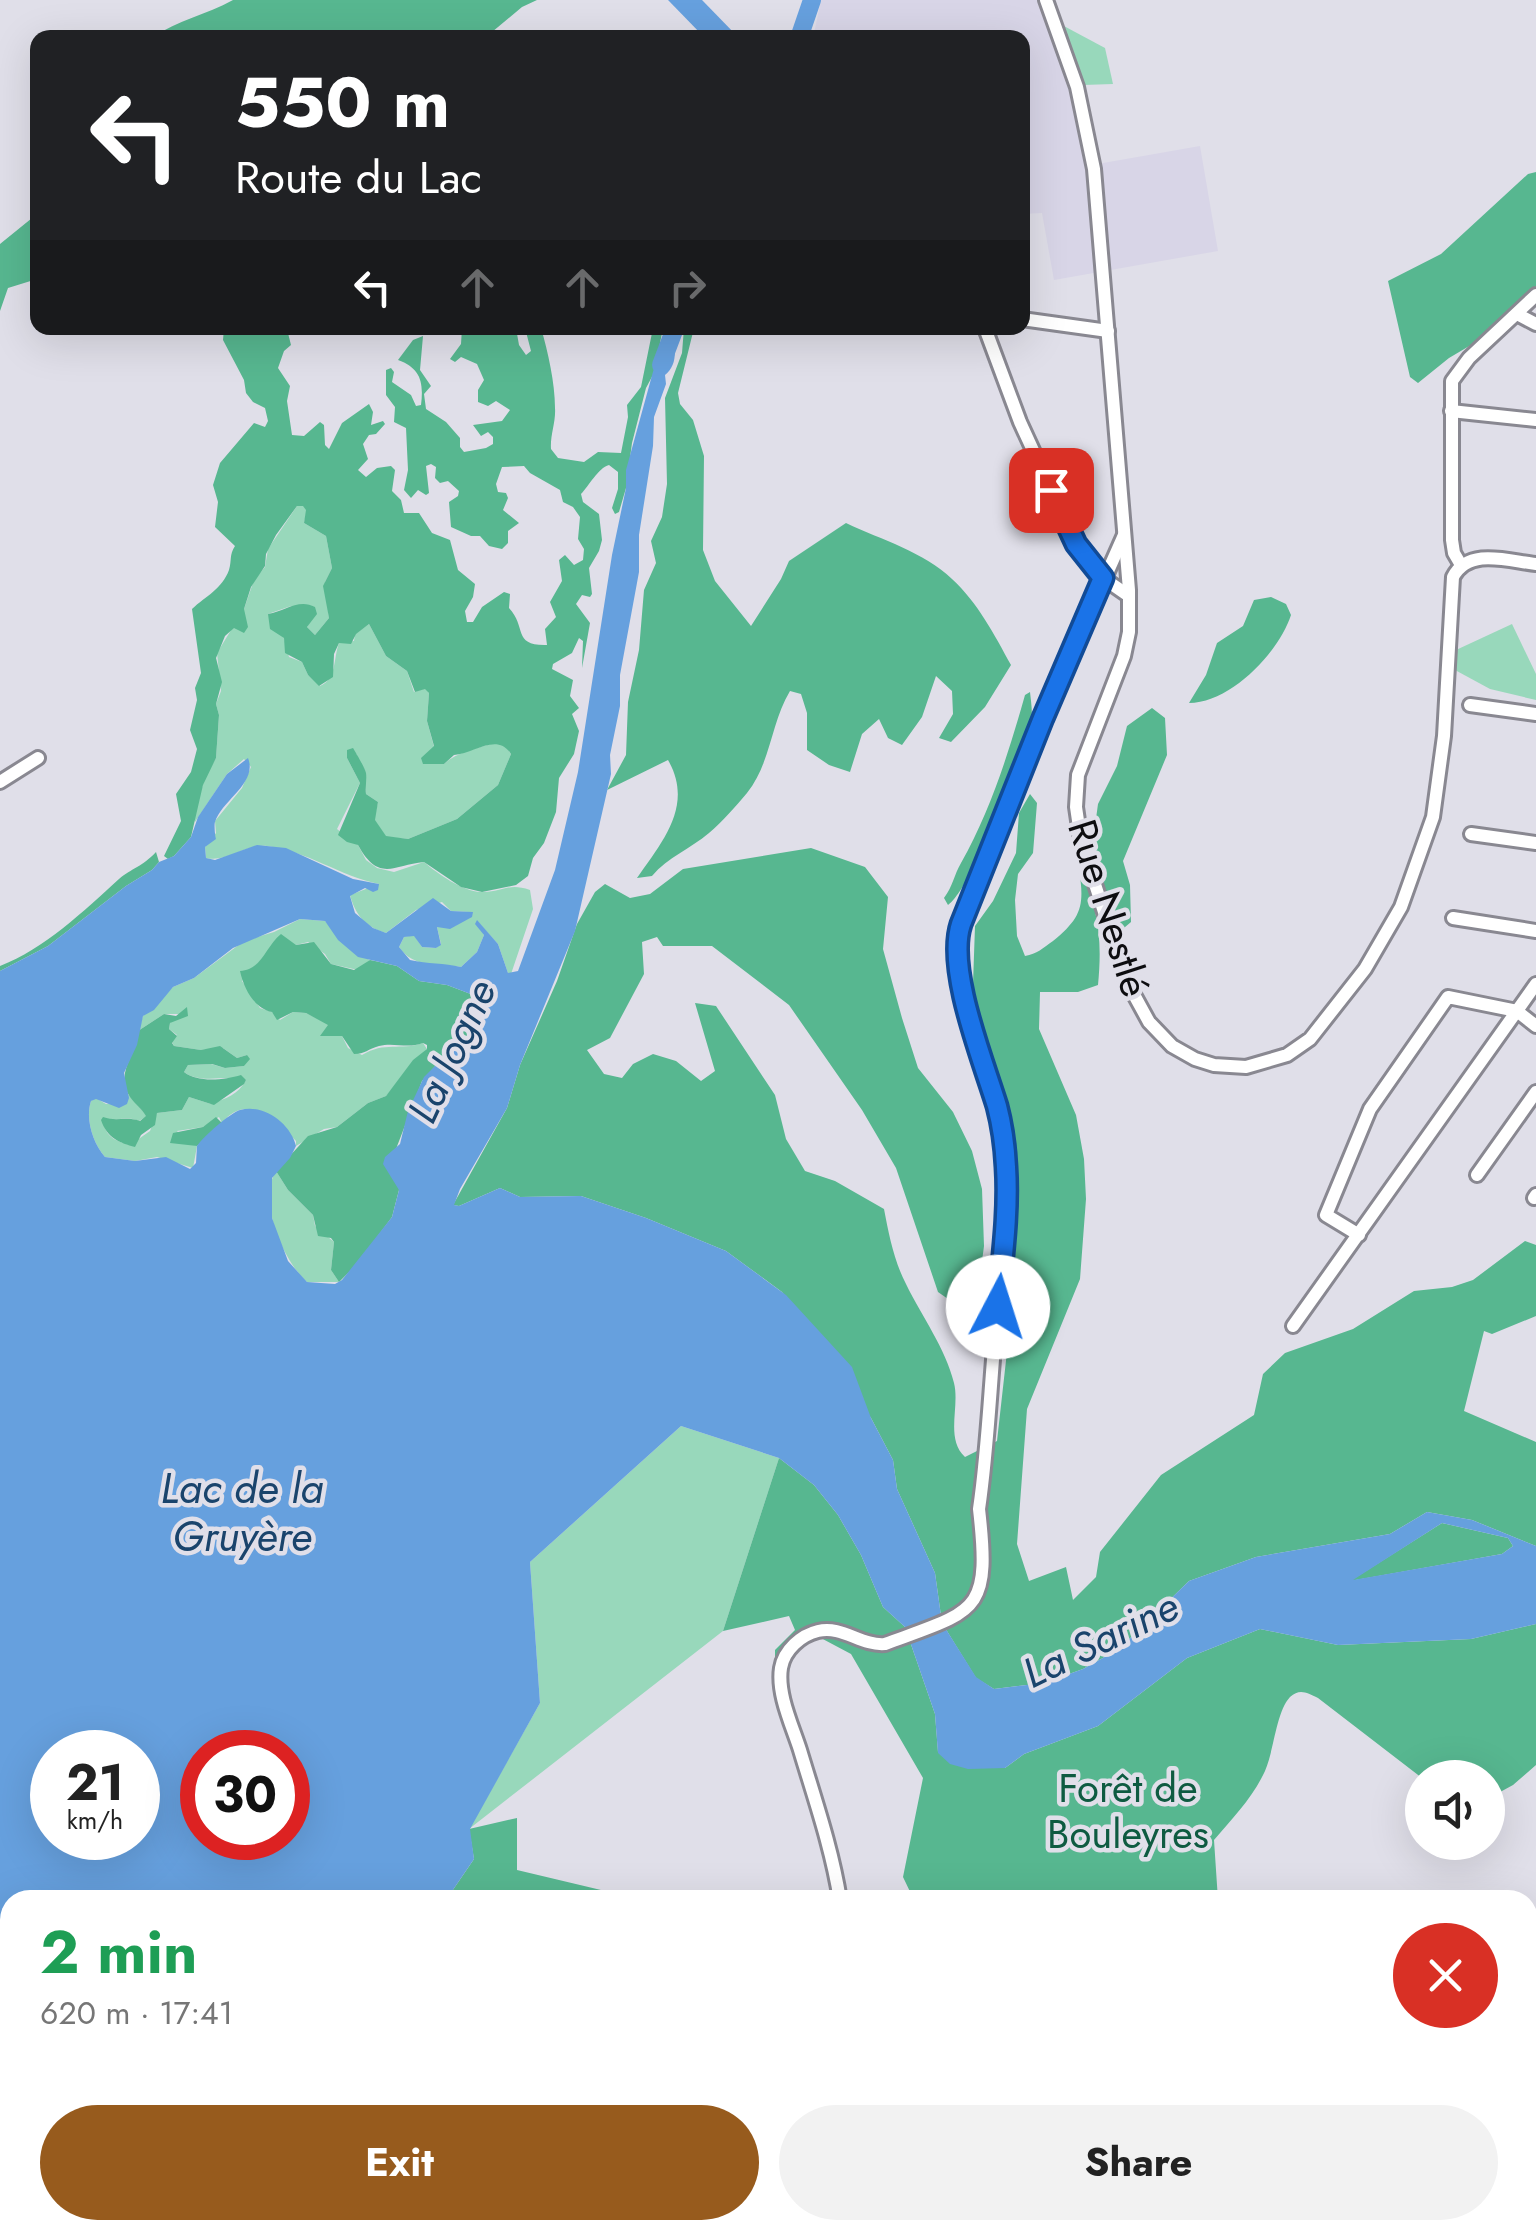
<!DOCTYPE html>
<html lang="en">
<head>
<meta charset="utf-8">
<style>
	:root { --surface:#fff; --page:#f2f2f2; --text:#222; --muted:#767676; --accent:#975b1d }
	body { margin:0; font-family:Jost,sans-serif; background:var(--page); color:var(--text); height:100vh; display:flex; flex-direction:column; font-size:38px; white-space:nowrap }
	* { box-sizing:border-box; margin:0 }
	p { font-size:32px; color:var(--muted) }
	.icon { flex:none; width:55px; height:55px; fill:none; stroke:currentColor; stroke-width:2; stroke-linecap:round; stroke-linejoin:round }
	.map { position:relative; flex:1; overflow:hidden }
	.sheet { position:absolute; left:0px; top:1890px; width:1538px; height:350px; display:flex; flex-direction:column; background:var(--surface); border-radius:30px 30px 0 0; box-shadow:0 10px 40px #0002 }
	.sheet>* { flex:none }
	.hud { position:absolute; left:30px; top:30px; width:1000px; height:305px; border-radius:20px; box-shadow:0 10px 40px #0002; background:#202124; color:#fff; overflow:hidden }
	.fabs { position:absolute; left:1405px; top:1760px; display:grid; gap:20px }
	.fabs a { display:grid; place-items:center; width:100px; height:100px; border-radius:50%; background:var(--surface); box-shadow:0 10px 40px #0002; font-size:50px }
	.speed { position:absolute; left:30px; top:1730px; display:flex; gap:20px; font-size:50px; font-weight:700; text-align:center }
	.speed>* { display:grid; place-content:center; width:130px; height:130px; border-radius:50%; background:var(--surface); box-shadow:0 10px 40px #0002; line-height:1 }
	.speed small { font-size:25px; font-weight:400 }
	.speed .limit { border:15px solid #d22; background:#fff; color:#111 }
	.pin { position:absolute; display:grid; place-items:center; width:85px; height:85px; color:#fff; margin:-42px; border-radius:20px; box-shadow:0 5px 15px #0006 }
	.me { position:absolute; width:110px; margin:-55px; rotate:5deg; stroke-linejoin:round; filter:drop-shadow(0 0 8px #0008) }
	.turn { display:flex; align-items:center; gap:35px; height:210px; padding:0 40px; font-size:45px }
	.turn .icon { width:130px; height:130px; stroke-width:2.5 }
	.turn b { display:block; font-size:70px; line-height:85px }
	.lanes { display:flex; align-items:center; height:95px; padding:0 40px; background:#0003; justify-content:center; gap:50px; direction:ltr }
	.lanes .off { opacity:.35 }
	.round { display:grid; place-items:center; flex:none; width:105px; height:105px; border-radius:52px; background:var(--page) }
	.headline { display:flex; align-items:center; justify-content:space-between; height:170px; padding:0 40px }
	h1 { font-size:60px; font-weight:700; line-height:75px; color:#1e9e55 }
	.button { display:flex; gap:20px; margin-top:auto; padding:20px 40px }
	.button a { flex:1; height:115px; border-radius:60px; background:var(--accent); color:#fff; font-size:40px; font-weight:700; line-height:115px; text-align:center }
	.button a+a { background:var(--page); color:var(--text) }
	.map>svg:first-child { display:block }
</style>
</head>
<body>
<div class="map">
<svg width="1536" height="2240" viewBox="0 0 1536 2240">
	<rect width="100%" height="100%" fill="#e0dfe9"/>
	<polygon fill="#d8d5e7" points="821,0 1037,0 1067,77 1086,166 1200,146 1218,251 1054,280 1042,213 1023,214 1022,38 813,38"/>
	<g fill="#98d8bb">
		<polygon points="1062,25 1105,48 1113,84 1083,85"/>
		<path d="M297 506H304L307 510 304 523 326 536 332 568 325 582 329 618 315 635 307 627 311 620 291 606 268 614 284 638 289 657 302 662 308 675 320 686C337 679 333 659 339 643L354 641 355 634 369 624 386 656 407 671 414 692 426 688 429 693 427 721 434 747 429 752 428 764H444C458 751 478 749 496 742L504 744 511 754 498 785 457 819 408 839 386 837 374 820 378 802 366 794 364 768 357 760V754L347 758 360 783 337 829 358 845 366 860 377 868 394 872 424 862C438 874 462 891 481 892 502 893 507 882 530 890L533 909 511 974 508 973 498 944 477 921 484 935 477 952 461 967C438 963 414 969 399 947L404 937 414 935 422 947 436 948 441 944 437 927 455 926 469 912 451 911 442 902 416 910 386 933C365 927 355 914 350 895L379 884C340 876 307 851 267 846 245 844 227 863 206 858L205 847 216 833 215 821 242 788 251 767 244 759 227 774 195 822 194 813 205 778 216 758 219 715 216 704 221 691 217 653 244 609 254 580 265 567 268 549Z"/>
		<polygon points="1512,624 1536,674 1536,700 1490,689 1455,670 1456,650"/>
		<path d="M300 919 325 921 353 952 370 960 358 970 331 964 325 954 308 942 268 952 242 981 260 1008 272 1012 280 1020 293 1012 306 1013 329 1024 325 1036H342L348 1048 362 1055C385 1041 400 1051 423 1043L427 1049 386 1096 368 1103 337 1127 324 1129 296 1146V1141C277 1121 247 1091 222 1123L219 1117 203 1127 177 1131 186 1142 197 1146 193 1168 157 1157 135 1161 105 1157C93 1143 85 1119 91 1101L96 1098 106 1104H127V1093L147 1116 139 1121C125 1115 117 1122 104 1118 103 1135 114 1141 130 1145L150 1131 157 1113 182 1110 189 1097 211 1104C225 1099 239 1094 246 1080 225 1074 202 1085 184 1072L188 1065 211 1064 225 1068 244 1066 247 1055 237 1058 223 1048 201 1050 174 1046 172 1042 177 1035 169 1029 170 1023 180 1014H164L138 1031 143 1016 173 987 194 978 244 941 274 932Z"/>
		<path d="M276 1171 288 1190 313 1215 315 1226 334 1242 331 1270 339 1282H307C283 1260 257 1201 276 1171Z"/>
		<polygon points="681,1426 779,1458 723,1631 469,1829 540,1703 530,1562"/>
	</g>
	<g fill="#57b790">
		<path d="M233 0H537L522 7 486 37H153C178 20 206 15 233 0Z"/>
		<polygon points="1536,172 1536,286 1493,332 1449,358 1418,383 1410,377 1388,281 1441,254 1528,174"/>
		<polygon points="37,214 37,279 8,288 0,311 0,244"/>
		<path d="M224 328H279L288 333 291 345 284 351 278 368 290 386 287 401 292 435 304 436 320 422 324 425 325 445 329 449 342 423 369 404 373 412 371 425 383 421 385 424 376 434 369 435 363 444 368 459 358 470 366 477 377 468 391 466 395 470 392 491 401 500 404 513H419L432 533 450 540 458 570 475 584 473 597 465 611 467 622H473L482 607 504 592 510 594 509 608C527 627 512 646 547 645L545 629 556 617 550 602 562 581 559 560 565 555 574 565 583 560 584 549 578 539 580 517 573 507 563 502 560 490 530 473 524 466 502 467 496 484 498 492 506 493 508 498 503 510 519 523 508 531V543L502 549 489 546 480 536H471L451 527 449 502 458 496 459 491 448 481 440 483 435 478 436 467 431 464 426 466 429 493 426 495 418 490 411 498 404 490 408 470 406 428 394 422 395 407 386 395V370L391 368 394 372 392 382 411 395 416 406 421 405C424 381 420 368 398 360L413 340 423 336 420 370 431 386 424 394 426 409 446 422 460 438V447L464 452 486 448 493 444V437L488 432 481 436 473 425 502 421 510 410 496 401 488 406 478 402V390L484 380 477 364 461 357 455 362 450 359 461 344 462 328H516L519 345 526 355 531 351 525 328H541C548 352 555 383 555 408 556 422 550 435 551 449L558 458 584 462 598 452 621 453 628 417 627 405 641 387 653 328H663L654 373 646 388 632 443 626 488 619 512 615 514 612 508 618 489V472L609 465C598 468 589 486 581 494L583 502 599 514 602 540 599 551 589 568 592 594 590 597 582 595 576 604 590 623 582 668 583 641 579 638 572 653 553 664 552 669 573 680 570 696 579 708 572 714 579 731 574 754 559 778 556 812 544 843 533 858 528 876 516 885 482 892 461 887 424 862C393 865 379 883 358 845L347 842 338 835 360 783 347 758V750L353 748C356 753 365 768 366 773 367 780 365 787 366 794L378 802 375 820 386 836 408 839 457 819 498 785 511 754C497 732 474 754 454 755L444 764H423L421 758 434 746 427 721 429 693 425 689 415 692 407 671 386 656 369 624 356 634 351 644 339 643 334 654 333 677 319 686 308 675 302 662 285 653 284 638 270 629 268 614C285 611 299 598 315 607L317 614 307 627 315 635 329 618 323 586 332 568 326 536 304 523 306 510 303 506H297L276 535 266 554 265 566 251 587 244 609 248 627 244 633 234 628 225 636 216 658 222 682 216 704 219 715 216 758 203 785 191 837 174 856 168 859 164 856 181 821 176 794 191 772 197 749 190 730 197 700 195 688 201 673 192 609C206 596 222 589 229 570 232 560 229 555 235 546L215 527 218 502 213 485 220 463 254 423 265 427 268 421 265 408 253 402 246 393 244 380 223 340Z"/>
		<path d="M684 328H694L678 393 680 404 693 420 704 456 703 550 715 581 751 626 781 579 789 561 846 523C882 540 924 552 952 579 978 603 994 634 1011 665L985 707 951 742 939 738 953 714 952 691 936 676 922 717 902 745 888 738 879 719 862 734 850 772 829 765 807 750V713L801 694 790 691C771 722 771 763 747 793 736 806 722 822 709 833 690 849 668 857 652 876L637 878C663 841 694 805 668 760L607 790 626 755 628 702 639 650 644 590 656 563 651 541 662 517 667 484 665 398 682 353Z"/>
		<path d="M1271 597 1286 604 1291 615C1279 652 1231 703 1189 703L1206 675 1217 643 1243 626 1254 600Z"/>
		<path d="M1030 692C1031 702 1033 713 1031 723 1027 754 971 889 948 905L944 898C953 886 954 875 961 863 990 812 1009 752 1025 695Z"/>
		<polygon points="1152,708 1165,718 1167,755 1123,861 1130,885 1131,922 1118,933 1092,848 1098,804 1117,766 1127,726"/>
		<path d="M1030 794 1037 803 1033 853 1018 874 1015 900 1017 936 1025 956C1037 954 1043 948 1053 941 1081 918 1085 906 1079 870 1100 908 1102 944 1098 985L1078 992H1040L1039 1029 1076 1115 1084 1159 1086 1199 1080 1279 1027 1409 1017 1544 1029 1581 1066 1567 1073 1600 1096 1577 1100 1552 1161 1475 1254 1415 1263 1374 1285 1353 1353 1329 1414 1291 1452 1287 1473 1280 1525 1241 1536 1245V1316L1492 1334 1484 1331 1464 1411 1536 1442V1546L1472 1520 1427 1512 1390 1534 1256 1557 1189 1581 1119 1649 1083 1669 1044 1683 994 1689 976 1678 942 1623 935 1573 897 1489 893 1460 871 1418 782 1292 726 1251 646 1218 581 1196 520 1197 500 1188 459 1206 453 1205 507 1108 520 1065 557 981 577 924 595 892 605 884 630 898 650 894 683 869 811 848 865 867 888 897 883 949 902 1018 918 1068 953 1112 972 1151 982 1189 984 1246 975 1315H971L938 1292 896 1168 862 1110 789 1005 712 946H663L657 937 642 942 644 974 610 1038 587 1050 604 1074 622 1078 633 1064 653 1054 676 1061 701 1081 715 1071 695 1003 716 1006 775 1095 786 1139 805 1171 835 1181 884 1209C889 1235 894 1261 906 1284 922 1317 945 1347 954 1383 960 1407 945 1438 965 1457L997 1441 1012 1307 1018 1204 1009 1119 988 1071 980 1037 973 984 975 926 993 901 1016 853 1019 813Z"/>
		<path d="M156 852 159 862 152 870 126 886 48 946 0 971V966C44 949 84 911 119 879 132 868 142 867 156 852Z"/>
		<path d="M281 934 296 945 314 942 331 964 354 970 370 960 375 961 397 966 419 981 447 985 476 996 494 988 498 992 486 1005 478 1042 446 1054 422 1081 396 1149 399 1190 392 1217 357 1264 339 1282 331 1270 334 1242 331 1238 318 1236 313 1215 288 1190 276 1171 308 1136 337 1127 368 1103 386 1096 413 1060 427 1049V1045L423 1043C407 1049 394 1042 379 1046 368 1049 365 1054 354 1054L342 1036H320L328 1025 306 1013 293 1012 277 1020 272 1012C254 1008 244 989 240 971 262 970 265 947 281 934Z"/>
		<path d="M187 1007 188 1016 170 1023 169 1029 177 1036 172 1043 174 1046 201 1050 220 1046 237 1058 247 1055 250 1059 244 1066 225 1068 212 1064 188 1065 184 1072C198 1083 224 1080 241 1075L246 1080 244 1084 214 1105 189 1097 182 1110 157 1113 155 1125 141 1135 135 1147C120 1143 107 1138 101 1120L103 1117C117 1122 125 1116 140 1121L146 1116C142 1109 135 1104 130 1097 114 1073 137 1055 138 1031L164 1014 176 1016Z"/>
		<polygon points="216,1117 222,1123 197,1146 170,1143 173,1133 203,1127"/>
		<path d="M779 1458 814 1485 838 1515 861 1555 883 1607 905 1627 935 1714 938 1752 1005 1768 1024 1754 1098 1726 1187 1658 1260 1629 1338 1645 1471 1639 1536 1624V1765L1513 1785 1491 1797H1488V1778H1422L1318 1698C1307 1693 1300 1688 1290 1697 1276 1712 1274 1751 1265 1771 1253 1797 1233 1818 1214 1840L1218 1900H914L903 1877 923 1778 851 1654 819 1637 801 1639 775 1683V1650L795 1630 789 1616 723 1631Z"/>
		<polygon points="1442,1523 1508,1538 1513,1546 1502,1554 1350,1581"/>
		<polygon points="517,1818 517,1870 643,1900 446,1900 474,1859 469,1829"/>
		<polygon points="1528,1986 1536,1991 1536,2240 1357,2240 1352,2230 1528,2230"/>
		<polygon points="1040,2230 1292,2230 1265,2240 1032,2240"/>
	</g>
	<g fill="#66a0de" fill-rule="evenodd">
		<polygon points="668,0 702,0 738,37 704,37"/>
		<path d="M662 339 674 343C676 355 675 367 665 375L666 384 654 417 653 446 639 535V572L620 675V706L610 755 611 774 575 931 520 1065 507 1108 460 1189 454 1205 459 1206 500 1188 520 1197 581 1196 646 1218 726 1251 786 1295 852 1367 871 1418 893 1460 897 1489 935 1573 942 1623 976 1677 994 1689 1044 1683 1083 1669 1119 1649 1189 1581 1256 1557 1390 1534 1427 1512 1472 1520 1536 1546V1624L1471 1639 1338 1645 1260 1629 1187 1658 1098 1726 1024 1754 1005 1768 968 1769 950 1764 938 1753 935 1714 905 1627 883 1607 861 1555 838 1515 814 1485 779 1458 681 1426 530 1562 540 1703 470 1829 474 1859 446 1900H10V2230H301L295 2240H0V971L48 946 126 886 152 870 159 862 174 856 191 837 198 817 227 774 248 758C258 783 222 800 215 822 214 825 215 836 216 839L205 847 206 858 215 860 257 845 286 848 353 879 379 884 378 890 373 892 365 888 350 896 355 913 373 928 386 933 433 898 451 911 473 912 472 917 450 929 437 927 441 945 436 948 422 947 414 936 404 937 399 947 410 960C428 964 444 963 461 967L477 952 484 935 475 924 477 920 498 944 508 973 518 971 555 870 578 772 612 555 626 488V470ZM300 919 325 921 338 940 358 957 397 966 419 981 447 985 476 996 489 989 498 992 482 1010 478 1042 453 1048 424 1077 408 1111 400 1144 385 1157 383 1164 399 1190 392 1217 342 1280 335 1284 307 1282 288 1261 272 1218V1178L290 1158 296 1146C291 1124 264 1103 240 1110 230 1113 203 1137 197 1146L196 1163 190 1169 166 1157 135 1161 105 1157C93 1143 85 1119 91 1101L96 1099 119 1108 127 1104 129 1098 124 1073 137 1045 143 1016 154 1010 173 987 194 978 233 948ZM1442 1523 1508 1538 1513 1546 1502 1554 1353 1580ZM52 1752H138V1838H52ZM202 1752H288V1838H202Z"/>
	</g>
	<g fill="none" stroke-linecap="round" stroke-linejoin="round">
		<g stroke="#66a0de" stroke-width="18">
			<polyline points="799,38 812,0"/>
			<polyline points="661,365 675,328"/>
		</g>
		<g stroke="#898891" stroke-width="18">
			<g id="minor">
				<path d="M1046 0 1077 87 1094 169 1129 590V632L1124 656 1078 775 1076 807 1081 841 1126 980 1149 1022 1172 1046 1195 1059 1214 1065 1246 1067 1287 1055 1310 1039 1365 969 1401 907 1433 817 1444 736 1453 577C1469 547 1508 561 1536 564"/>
				<polyline points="1517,314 1536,324"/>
				<polyline points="1022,319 1108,331"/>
				<polyline points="985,328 1020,422 1076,544 1103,578 1129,596"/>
				<polyline points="1451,411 1536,420"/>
				<polyline points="1461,565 1454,553 1452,540 1452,381 1469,358 1536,295"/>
				<polyline points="1470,705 1536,714"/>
				<polyline points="0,782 38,758"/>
				<polyline points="1471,834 1536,843"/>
				<polyline points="1453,918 1536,931"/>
				<polyline points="1477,1175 1536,1092"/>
				<polyline points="1534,1198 1536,1195"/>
				<polyline points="1359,1235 1326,1215 1370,1109 1448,997 1517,1011 1536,1026"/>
				<polyline points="1293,1326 1536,984"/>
				<path d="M840 1900C832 1849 815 1800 800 1750 792 1725 777 1694 781 1668 784 1650 801 1635 818 1631 842 1625 861 1646 885 1644 977 1610 991 1614 979 1509 988 1448 990 1387 996 1325 1001 1273 1011 1217 1006 1164 998 1087 953 1010 958 932L1043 718 1124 535"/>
				<polyline points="846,2230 848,2240"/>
			</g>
		</g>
		<use href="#minor" stroke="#fff" stroke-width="12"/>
	</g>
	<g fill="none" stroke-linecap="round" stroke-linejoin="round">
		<g stroke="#114b97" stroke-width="25">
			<path id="route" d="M998 1307C1002 1261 1009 1213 1006 1167 1005 1147 1002 1125 997 1106 983 1060 946 969 961 924L1043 718 1103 578 1076 544 1051 490"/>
		</g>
		<use href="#route" stroke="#1a73e8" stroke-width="18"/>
	</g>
	<g text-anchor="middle" stroke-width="9" stroke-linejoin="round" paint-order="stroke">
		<g font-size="40" fill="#0d0d10" stroke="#e0dfe9">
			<text transform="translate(1109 908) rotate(72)" y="14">Rue Nestlé</text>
		</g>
		<g font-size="40" fill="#0e5b41" stroke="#e0dfe9">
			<text x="1128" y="1802">Forêt de<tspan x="1128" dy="46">Bouleyres</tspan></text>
		</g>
		<g font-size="42" font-style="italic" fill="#1a446c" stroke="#e0dfe9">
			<text transform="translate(451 1051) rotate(-65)" y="15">La Jogne</text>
			<text x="242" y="1503">Lac de la<tspan x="242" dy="48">Gruyère</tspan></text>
			<text transform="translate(1100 1639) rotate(-26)" y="15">La Sarine</text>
		</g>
	</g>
</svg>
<div class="fabs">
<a><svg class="icon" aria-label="sound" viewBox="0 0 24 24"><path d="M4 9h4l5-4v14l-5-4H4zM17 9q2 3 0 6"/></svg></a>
</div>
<div class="speed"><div>21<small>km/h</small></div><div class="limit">30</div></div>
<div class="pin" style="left:1051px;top:490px;background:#d93025"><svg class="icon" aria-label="arrive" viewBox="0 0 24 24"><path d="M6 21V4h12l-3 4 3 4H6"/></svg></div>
<svg class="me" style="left:998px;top:1307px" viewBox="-20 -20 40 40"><circle r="19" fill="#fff"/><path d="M0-13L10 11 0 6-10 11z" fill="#1a73e8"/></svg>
<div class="hud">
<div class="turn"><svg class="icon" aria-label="left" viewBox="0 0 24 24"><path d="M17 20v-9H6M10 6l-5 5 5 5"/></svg><div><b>550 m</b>Route du Lac</div></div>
<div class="lanes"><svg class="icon" aria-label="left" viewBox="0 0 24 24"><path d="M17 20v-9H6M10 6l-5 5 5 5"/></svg><svg class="icon off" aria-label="ahead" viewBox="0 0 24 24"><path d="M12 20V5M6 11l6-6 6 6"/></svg><svg class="icon off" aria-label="ahead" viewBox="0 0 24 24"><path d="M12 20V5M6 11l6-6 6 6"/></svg><svg class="icon off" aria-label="right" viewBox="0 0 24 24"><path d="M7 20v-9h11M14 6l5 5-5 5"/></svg></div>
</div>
<section class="sheet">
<div class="headline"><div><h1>2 min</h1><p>620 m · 17:41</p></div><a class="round" style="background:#d93025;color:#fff"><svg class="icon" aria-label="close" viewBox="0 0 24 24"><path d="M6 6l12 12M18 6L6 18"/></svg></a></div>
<div class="button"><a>Exit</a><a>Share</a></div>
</section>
</div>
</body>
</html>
